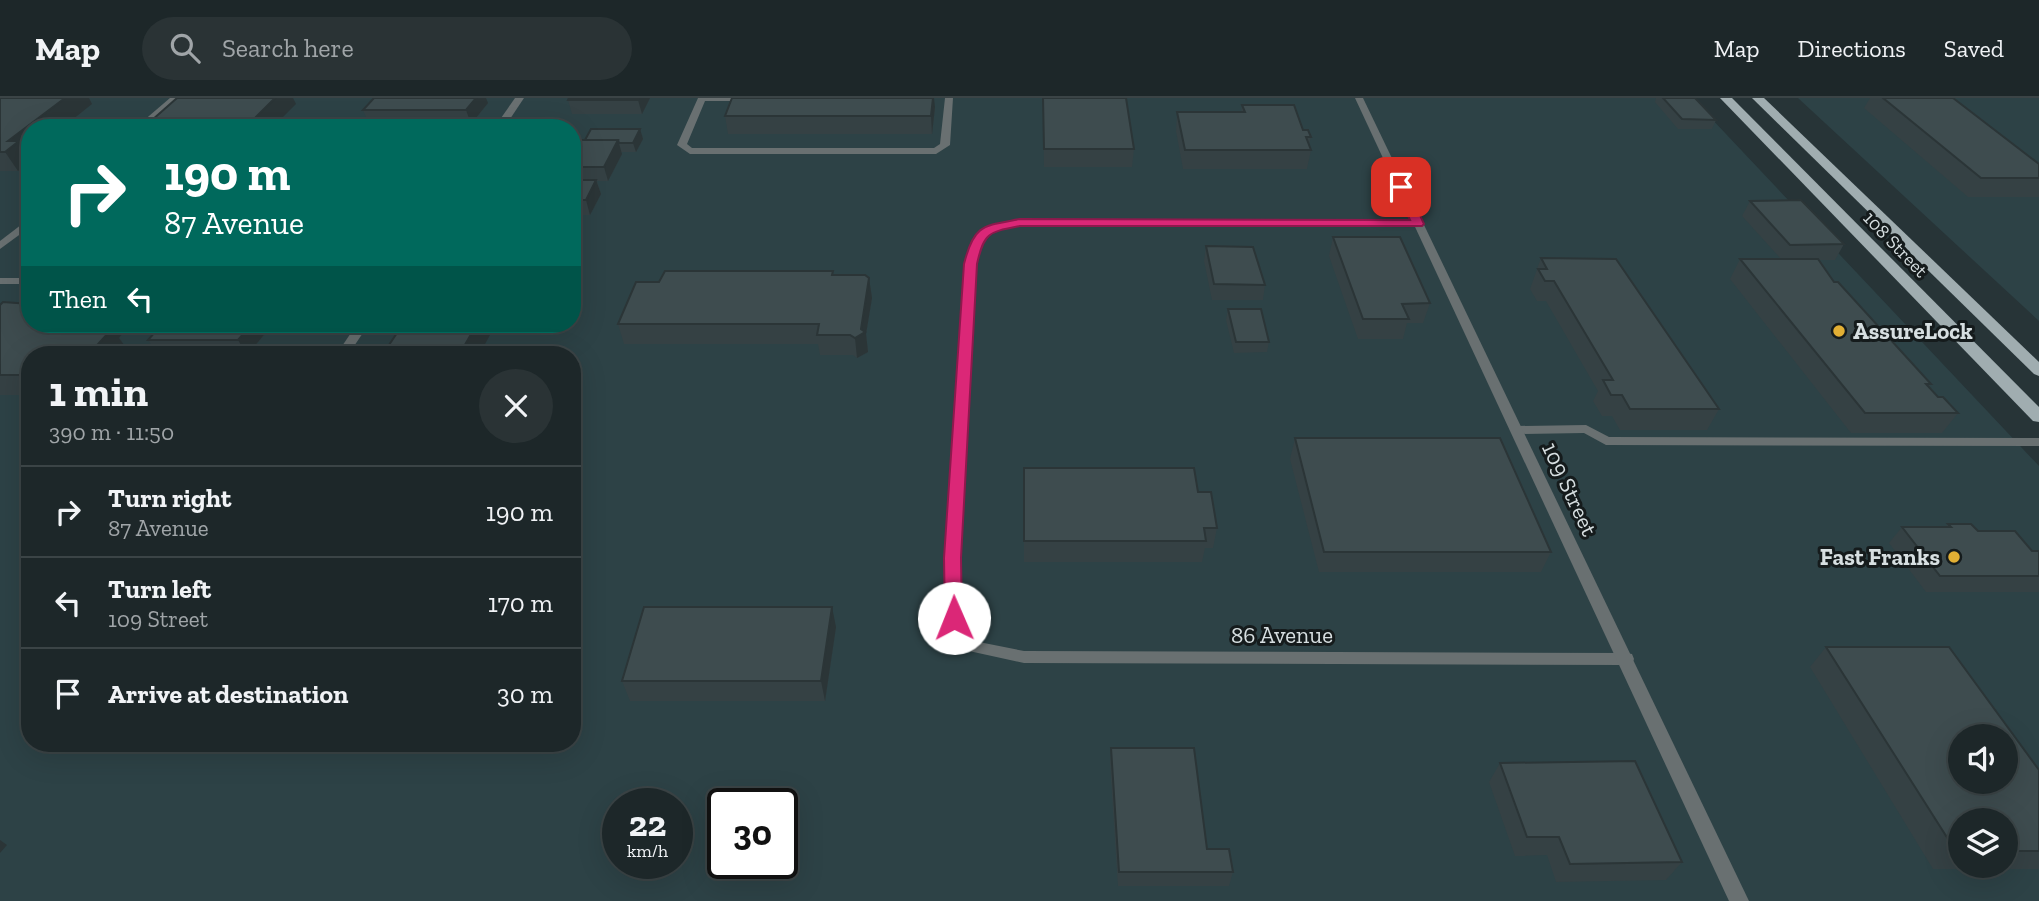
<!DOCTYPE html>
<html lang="en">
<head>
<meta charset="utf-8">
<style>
	:root { --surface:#1d2729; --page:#2a3335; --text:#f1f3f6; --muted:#a0a5a8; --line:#3b4446 }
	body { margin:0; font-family:"Zilla Slab",serif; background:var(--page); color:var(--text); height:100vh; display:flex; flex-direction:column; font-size:26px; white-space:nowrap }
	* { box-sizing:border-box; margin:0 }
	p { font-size:23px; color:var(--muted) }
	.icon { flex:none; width:38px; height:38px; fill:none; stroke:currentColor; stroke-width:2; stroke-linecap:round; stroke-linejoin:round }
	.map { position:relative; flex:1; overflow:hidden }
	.sheet { position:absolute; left:21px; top:248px; width:560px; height:406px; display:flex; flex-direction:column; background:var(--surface); border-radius:28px; box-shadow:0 7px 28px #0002,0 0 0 2px var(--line) }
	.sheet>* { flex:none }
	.banner { position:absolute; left:21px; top:21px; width:560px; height:214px; border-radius:28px; box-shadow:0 7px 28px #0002,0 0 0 2px var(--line); background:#00695c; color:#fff; overflow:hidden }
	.controls { position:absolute; left:1948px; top:626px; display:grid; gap:14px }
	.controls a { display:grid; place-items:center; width:70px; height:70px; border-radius:50%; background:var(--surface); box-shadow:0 7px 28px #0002,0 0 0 2px var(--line); font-size:35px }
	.speed { position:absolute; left:602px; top:690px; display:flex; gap:14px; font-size:35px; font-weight:700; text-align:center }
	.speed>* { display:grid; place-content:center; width:91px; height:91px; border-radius:50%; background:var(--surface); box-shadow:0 7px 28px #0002,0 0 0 2px var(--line); line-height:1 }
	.speed small { font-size:18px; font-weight:400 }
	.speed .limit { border:4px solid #111; border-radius:10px; background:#fff; color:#111 }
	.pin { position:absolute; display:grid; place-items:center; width:60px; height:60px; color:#fff; margin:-30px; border-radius:14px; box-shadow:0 4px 10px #0006 }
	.me { position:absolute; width:77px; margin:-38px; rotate:359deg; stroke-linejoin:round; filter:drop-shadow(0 0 5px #0008) }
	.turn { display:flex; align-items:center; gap:24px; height:147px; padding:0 28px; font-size:32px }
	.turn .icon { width:91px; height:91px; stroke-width:2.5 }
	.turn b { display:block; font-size:49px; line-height:60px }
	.then { display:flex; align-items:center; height:66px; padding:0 28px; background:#0003; gap:14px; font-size:26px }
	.round { display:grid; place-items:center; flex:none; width:74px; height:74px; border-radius:37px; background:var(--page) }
	.head { display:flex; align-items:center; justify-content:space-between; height:119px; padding:0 28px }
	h1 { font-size:42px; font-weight:800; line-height:52px }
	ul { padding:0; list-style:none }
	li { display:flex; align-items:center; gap:21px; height:91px; padding:0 28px; border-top:2px solid var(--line) }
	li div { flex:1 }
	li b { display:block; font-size:26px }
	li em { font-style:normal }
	header { display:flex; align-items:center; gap:42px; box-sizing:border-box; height:98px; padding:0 35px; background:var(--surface); border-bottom:2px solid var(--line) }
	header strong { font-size:33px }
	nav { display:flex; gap:38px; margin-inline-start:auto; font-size:24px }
	.search { width:490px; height:63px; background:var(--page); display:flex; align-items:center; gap:18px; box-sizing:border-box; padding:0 24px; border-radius:38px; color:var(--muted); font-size:26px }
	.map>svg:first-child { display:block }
</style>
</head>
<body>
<header>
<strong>Map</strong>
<div class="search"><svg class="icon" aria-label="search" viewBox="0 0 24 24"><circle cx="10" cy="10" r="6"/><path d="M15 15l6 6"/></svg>Search here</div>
<nav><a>Map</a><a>Directions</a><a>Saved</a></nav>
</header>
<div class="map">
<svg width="2039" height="803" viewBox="0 0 2039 803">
	<rect width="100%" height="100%" fill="#273437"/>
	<g fill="#2d4246" fill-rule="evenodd">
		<path d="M0 0H1692L2039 368V803H0ZM30 30H572V226H30ZM30 257H572V646H30ZM1960 639H2006V684H1960ZM618 705H677V765H618ZM723 705H782V765H723ZM1960 723H2006V768H1960Z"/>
		<polygon points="1798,0 2039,0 2039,223"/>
	</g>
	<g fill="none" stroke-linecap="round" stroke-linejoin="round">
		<polygon fill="#697071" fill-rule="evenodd" points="698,0 754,0 750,3 705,3 687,46 692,50 934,50 940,46 945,0 953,0 950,47 936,56 690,56 677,47"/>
		<g fill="#697071" fill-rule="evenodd">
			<polygon points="515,0 524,0 504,30 494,30"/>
			<path d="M1020 122 1418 123 1423 126 1418 129 1020 128C990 133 984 135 976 166L960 460 962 520 966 532 979 544 1024 553 1626 555 1632 556 1634 561 1632 566 1626 567 1024 565 969 553 954 540 946 520V460L964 166C975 130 985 128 1020 122Z"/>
			<rect x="0" y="180" width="30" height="6"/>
			<polygon points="357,226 369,226 348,257 336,257"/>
			<polygon points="1586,327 1609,339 2039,340 2039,348 1606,347 1584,335 1517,336 1510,332 1517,328"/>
		</g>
		<g fill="#697071" fill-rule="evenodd">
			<polygon points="170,0 179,0 146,30 135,30"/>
			<polygon points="1355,0 1363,0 1749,803 1729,803"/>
			<polygon points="30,120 30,129 0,151 0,143"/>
		</g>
		<g fill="#a0adb0" fill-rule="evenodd">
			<polygon points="1720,0 1732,0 2039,309 2039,324 2033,323"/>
			<polygon points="1752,0 1764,0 2039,264 2039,278 2034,276"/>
		</g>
	</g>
	<g fill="#354144" fill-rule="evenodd">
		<polygon points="0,0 89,0 92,6 30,30 30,55 28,56 30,59 30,63 18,73 0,73"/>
		<polygon points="650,0 642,16 572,16 568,2"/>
		<polygon points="1043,0 1134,51 1132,69 1044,69"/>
		<polygon points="1656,0 1695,0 1716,22 1712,31 1678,31 1655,4"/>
		<polygon points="1870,0 1953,0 2039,66 2039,99 1968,99 1864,10"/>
		<polygon points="488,5 471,26 369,26 363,12"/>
		<polygon points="1242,7 1303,32 1311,39 1309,47 1311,52 1307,71 1183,71 1176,33 1177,14 1241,14"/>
		<polygon points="935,9 932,36 728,36 725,18"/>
		<polygon points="640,31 643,41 636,54 621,54 622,56 608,83 597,83 601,96 590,117 572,117 572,42 585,42"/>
		<polygon points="1750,103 1844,146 1835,162 1818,162 1834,184 1931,286 1929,289 1938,299 1958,315 1942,335 1851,335 1730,181 1740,161 1781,161 1742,118"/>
		<polygon points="1333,139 1430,205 1423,225 1407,225 1403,241 1358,241 1329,158"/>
		<polygon points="1206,148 1265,187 1263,202 1212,202 1204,163"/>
		<polygon points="1541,160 1719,311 1707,332 1620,332 1612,318 1602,318 1593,303 1598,293 1546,203 1537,203 1530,191"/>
		<polygon points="833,173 833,177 869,180 872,200 866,236 868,254 857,260 853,257 820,257 818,246 624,246 618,226 659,184"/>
		<polygon points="0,207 30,226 125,226 125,227 119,233 122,236 119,240 127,251 121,257 30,257 30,297 0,297"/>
		<polygon points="1228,211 1269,244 1267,254 1234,255 1226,222"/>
		<polygon points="273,226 248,257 158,257 148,242"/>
		<polygon points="1295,340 1551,454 1541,474 1319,474 1290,361"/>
		<polygon points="1024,370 1198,394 1217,430 1213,450 1205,450 1202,464 1024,464"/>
		<polygon points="1948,426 1978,433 2032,453 2039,453 2039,494 1926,494 1889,445 1902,429 1945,429"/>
		<polygon points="836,529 825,603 630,603 622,583"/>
		<path d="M1826 549 2039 672V771H1933L1810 569ZM1960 723H2006V768H1960Z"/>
		<polygon points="1111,650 1207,751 1233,774 1229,788 1118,788 1110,665"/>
		<polygon points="1500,665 1682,764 1666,782 1556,784 1547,757 1515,758 1489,684"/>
	</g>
	<g fill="#2b3537">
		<polygon points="65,0 89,0 92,6 62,30 30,30 30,55 28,56 30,59 30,63 18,73 5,54 8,43"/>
		<polygon points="275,0 293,0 296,6 272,30 245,30"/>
		<polygon points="476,0 486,0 488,5 471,26 466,12"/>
		<polygon points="639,0 650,0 642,16 638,2"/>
		<polygon points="933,0 934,0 935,9 932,36 931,18"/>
		<polygon points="640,31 643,41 636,54 633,45"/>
		<polygon points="618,42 622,56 608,83 604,69"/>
		<polygon points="596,82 601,96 590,117 586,102"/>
		<polygon points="869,180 872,200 866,236 868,254 857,260 855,240"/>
		<polygon points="99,226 125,226 125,227 119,233 122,236 119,240 127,251 121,257 88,257 94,231"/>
		<polygon points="252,226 273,226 247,257 238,242"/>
		<polygon points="477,226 496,226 479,257 459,257"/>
		<polygon points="832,509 836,529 825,603 821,583"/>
		<polygon points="0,742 7,747 0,755"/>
	</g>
	<g fill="#3e4c4f" stroke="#2b3537" stroke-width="2" fill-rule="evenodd">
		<polygon points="0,0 65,0 8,43 19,43 5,54 0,54"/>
		<polygon points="177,0 275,0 245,30 143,30"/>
		<polygon points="374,0 476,0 466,12 363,12"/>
		<polygon points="569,0 639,0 638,2 568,2"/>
		<polygon points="732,0 933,0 931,18 725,18"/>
		<polygon points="1043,0 1126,0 1134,51 1044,51"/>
		<polygon points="1663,0 1695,0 1716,22 1682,21"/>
		<polygon points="1883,0 1953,0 2039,66 2039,80 1981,80"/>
		<polygon points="1242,7 1294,7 1303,32 1308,32 1311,39 1306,39 1311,52 1185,52 1177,14 1245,14"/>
		<polygon points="591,31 640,31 633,45 619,45 618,42 585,42"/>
		<polygon points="572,42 618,42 604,69 572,69"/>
		<polygon points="572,82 596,82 586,102 572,102"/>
		<polygon points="1801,102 1844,146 1790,147 1750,103"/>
		<polygon points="1333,139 1400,139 1430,205 1402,206 1409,221 1363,221"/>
		<polygon points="1206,148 1253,149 1265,187 1214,186"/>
		<polygon points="1541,160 1616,161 1719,311 1630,311 1622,297 1611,297 1603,282 1613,282 1554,183 1545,183 1538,171 1547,171"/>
		<polygon points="1740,161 1818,161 1834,184 1838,184 1931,286 1926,286 1938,299 1943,299 1958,315 1865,315"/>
		<polygon points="665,173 833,173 832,177 865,177 869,180 861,231 865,234 855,240 850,237 817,237 819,226 618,226 636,184 659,184"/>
		<polygon points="3,204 30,206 30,226 99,226 94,231 112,231 88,257 30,257 30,277 0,277 0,207"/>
		<polygon points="1228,211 1261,211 1269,244 1236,244"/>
		<polygon points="162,226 252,226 238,242 148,242"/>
		<polygon points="403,226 477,226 459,257 383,256"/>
		<polygon points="1295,340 1500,340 1551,454 1324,454"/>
		<polygon points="1024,370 1194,370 1198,394 1211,394 1217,430 1204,430 1206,443 1024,443"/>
		<polygon points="1948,426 1971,426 1978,433 2015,433 2032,453 2039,453 2039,478 1940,478 1902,429 1951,429"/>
		<polygon points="644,509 832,509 821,583 622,583"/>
		<path d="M1826 549H1949L2039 672V753H2006V723H1960V752H1955ZM1960 639H2006V684H1960Z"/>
		<polygon points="1111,650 1194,650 1207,751 1229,751 1233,774 1119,774"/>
		<polygon points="1635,663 1682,764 1570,766 1559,739 1527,739 1500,665"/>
	</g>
	<path fill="#db2777" stroke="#8e194d" stroke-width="2" d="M1401 86 1407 89 1424 126 1422 128H1020C989 134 984 134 977 166L961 460 962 520 960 525H947L945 520 944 460 964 166C974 126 983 128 1020 121L1410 122 1395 89Z"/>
	<g fill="#e2af34" stroke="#151b1c" stroke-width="2.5">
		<circle cx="1839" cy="233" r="7"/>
		<circle cx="1954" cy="459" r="7"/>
	</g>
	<g text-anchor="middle" stroke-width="6" stroke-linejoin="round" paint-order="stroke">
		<g font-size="19" fill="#d7dfe1" stroke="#151b1c">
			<text transform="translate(1896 146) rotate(46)" y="7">108 Street</text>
		</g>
		<g font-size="23" font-weight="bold" fill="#d7dfe1" stroke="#151b1c" text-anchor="start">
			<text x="1853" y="241">AssureLock</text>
			<text x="1940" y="467" text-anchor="end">Fast Franks</text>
		</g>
		<g font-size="23" fill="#d7dfe1" stroke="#151b1c">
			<text transform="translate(1570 391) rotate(65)" y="8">109 Street</text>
			<text x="1282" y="545">86 Avenue</text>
		</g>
	</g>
</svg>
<div class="controls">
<a><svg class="icon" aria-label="sound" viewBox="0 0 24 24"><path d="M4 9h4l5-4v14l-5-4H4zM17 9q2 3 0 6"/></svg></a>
<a><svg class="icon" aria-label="layers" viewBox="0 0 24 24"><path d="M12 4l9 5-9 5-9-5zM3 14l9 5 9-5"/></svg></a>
</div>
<div class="speed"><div>22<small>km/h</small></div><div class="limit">30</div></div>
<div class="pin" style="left:1401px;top:89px;background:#d93025"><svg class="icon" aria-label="arrive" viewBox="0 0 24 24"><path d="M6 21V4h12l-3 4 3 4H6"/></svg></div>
<svg class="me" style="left:954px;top:520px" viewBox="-20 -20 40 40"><circle r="19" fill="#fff"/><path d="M0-13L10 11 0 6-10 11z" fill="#db2777"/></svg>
<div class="banner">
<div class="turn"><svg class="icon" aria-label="right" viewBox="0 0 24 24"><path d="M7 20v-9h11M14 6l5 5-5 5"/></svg><div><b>190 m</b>87 Avenue</div></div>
<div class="then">Then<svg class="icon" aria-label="left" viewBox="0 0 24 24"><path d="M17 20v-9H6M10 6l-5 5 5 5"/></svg></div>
</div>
<section class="sheet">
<div class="head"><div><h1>1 min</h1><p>390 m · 11:50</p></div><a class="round"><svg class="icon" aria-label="close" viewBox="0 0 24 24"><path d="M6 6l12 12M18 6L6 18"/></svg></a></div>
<ul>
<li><svg class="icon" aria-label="right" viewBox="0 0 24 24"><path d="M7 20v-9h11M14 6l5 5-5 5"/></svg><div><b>Turn right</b><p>87 Avenue</p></div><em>190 m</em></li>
<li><svg class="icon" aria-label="left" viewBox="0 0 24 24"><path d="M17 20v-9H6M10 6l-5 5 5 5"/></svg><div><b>Turn left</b><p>109 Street</p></div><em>170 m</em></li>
<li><svg class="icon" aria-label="arrive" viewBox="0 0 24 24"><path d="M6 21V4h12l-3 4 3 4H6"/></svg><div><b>Arrive at destination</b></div><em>30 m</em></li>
</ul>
</section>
</div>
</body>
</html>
